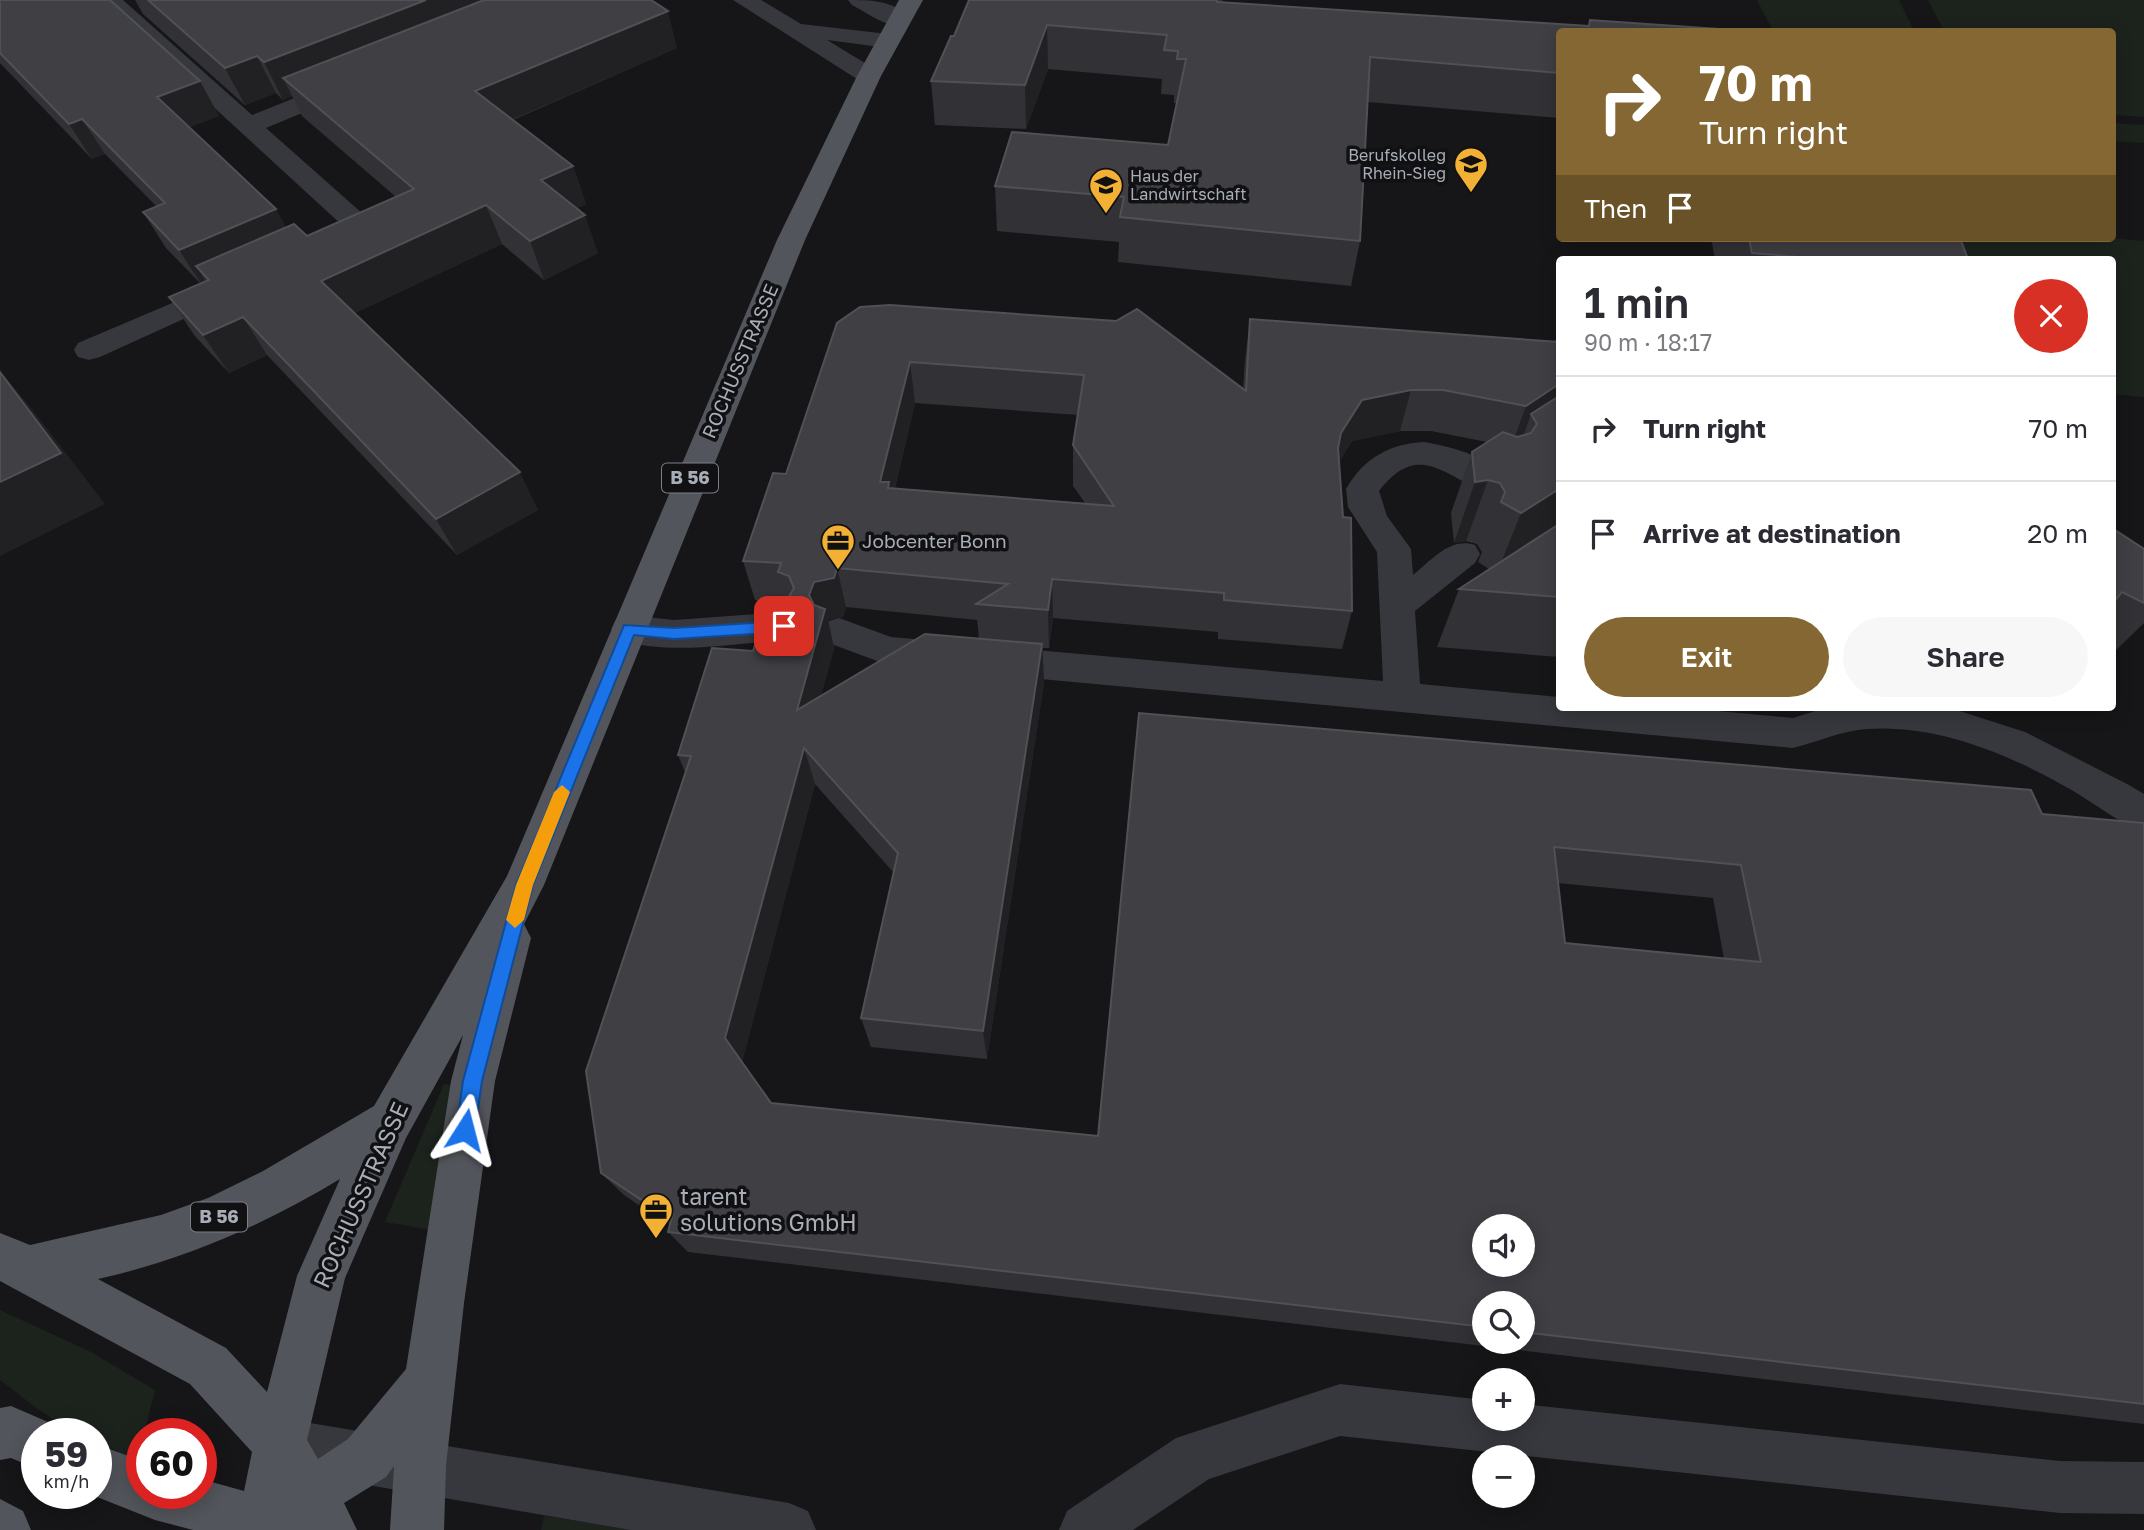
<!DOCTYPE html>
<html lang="en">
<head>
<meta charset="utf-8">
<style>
	:root { --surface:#fff; --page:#f7f7f7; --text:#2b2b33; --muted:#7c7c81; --line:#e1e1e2; --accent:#856733 }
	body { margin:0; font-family:"Golos Text",sans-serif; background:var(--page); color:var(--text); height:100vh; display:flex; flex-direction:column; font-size:26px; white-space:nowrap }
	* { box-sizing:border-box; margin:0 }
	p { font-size:23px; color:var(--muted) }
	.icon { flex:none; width:38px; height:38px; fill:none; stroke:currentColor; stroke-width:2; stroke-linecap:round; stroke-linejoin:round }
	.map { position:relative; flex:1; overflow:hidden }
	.details { position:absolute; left:1556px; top:256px; width:560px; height:455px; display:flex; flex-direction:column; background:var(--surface); border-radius:7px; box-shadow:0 4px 18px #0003 }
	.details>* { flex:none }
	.guide { position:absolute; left:1556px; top:28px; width:560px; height:214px; border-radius:7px; box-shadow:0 4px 18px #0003; background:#856733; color:#fff; overflow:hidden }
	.tools { position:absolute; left:1472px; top:1214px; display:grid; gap:14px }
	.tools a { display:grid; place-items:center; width:63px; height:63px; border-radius:50%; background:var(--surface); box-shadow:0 4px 18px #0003; font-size:35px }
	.speed { position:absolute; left:21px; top:1418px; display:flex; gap:14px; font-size:35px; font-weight:700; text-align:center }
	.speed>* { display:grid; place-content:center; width:91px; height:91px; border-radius:50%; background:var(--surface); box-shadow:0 4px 18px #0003; line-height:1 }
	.speed small { font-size:18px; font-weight:400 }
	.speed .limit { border:10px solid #d22; background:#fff; color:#111 }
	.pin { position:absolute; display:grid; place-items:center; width:60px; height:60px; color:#fff; margin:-30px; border-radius:14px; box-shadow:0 4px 10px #0006 }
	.me { position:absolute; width:77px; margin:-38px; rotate:9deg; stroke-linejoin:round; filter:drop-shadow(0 0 5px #0008) }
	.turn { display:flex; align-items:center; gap:24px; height:147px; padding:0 28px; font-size:32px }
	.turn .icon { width:91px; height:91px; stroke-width:2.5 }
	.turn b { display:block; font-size:49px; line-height:60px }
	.then { display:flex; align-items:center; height:66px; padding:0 28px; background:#0003; gap:14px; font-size:26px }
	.round { display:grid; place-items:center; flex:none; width:74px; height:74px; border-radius:37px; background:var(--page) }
	.overview { display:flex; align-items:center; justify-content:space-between; height:119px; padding:0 28px }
	h1 { font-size:42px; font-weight:600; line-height:52px }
	.cta { display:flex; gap:14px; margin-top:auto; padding:14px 28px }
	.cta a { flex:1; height:80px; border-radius:42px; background:var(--accent); color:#fff; font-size:28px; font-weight:600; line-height:80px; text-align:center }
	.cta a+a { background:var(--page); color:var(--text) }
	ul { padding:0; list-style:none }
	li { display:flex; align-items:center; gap:21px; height:105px; padding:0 28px; border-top:2px solid var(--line) }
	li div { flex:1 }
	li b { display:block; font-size:26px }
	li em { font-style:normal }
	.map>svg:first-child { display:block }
</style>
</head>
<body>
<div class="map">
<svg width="2144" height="1530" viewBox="0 0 2144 1530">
	<rect width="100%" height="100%" fill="#161618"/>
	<g fill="#1c231d">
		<polygon points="1757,0 1899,0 1914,31 1773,31"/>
		<polygon points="1928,0 2144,0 2144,117 2112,115 2112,32 1944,31"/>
		<polygon points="2112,123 2144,125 2144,143 2112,141"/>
		<polygon points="1926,238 2110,238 2144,241 2144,397 2112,394 2112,259 1933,259"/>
		<polygon points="444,1084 462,1087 433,1230 385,1222"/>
		<path d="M0 1310 91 1352 155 1390 137 1461 96 1441V1433C61 1433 28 1400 0 1380Z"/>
		<polygon points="544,1516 641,1530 541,1530"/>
	</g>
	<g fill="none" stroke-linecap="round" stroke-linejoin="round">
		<g fill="#37383d" fill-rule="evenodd">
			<path d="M97 0H123L252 115 337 81H355L358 86 355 91 266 128 372 222 376 228C366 242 334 253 317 249L313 243 317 237 343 226Z"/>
			<polygon points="733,0 761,0 801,24 888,34 896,36 900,41 896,46 888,48 827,40 878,71 881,76 878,81 860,81"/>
			<path d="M848 0C869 0 897 0 911 20L907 25C889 30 868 13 852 5Z"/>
			<polygon points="224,281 234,284 239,290 234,296 100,357 89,360 78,357 74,350 78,343"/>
			<path d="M1424 442C1453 447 1496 458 1511 484L1507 492 1495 496C1449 482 1421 436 1379 491L1387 516 1411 549 1413 575C1432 560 1450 537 1475 545L1480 554 1475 563 1415 611 1420 684 1559 697V707H1674L1793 718 1828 707H1947L2025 732 2129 785 2144 794V832C2117 822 2094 803 2070 789 2008 754 1938 724 1866 729 1841 731 1817 742 1793 748L888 665 826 642 821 632 826 622 839 618 891 637 1383 681 1377 552 1348 507 1346 489C1364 458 1389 444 1424 442Z"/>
			<path d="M784 612 797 616 802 626 797 636 784 640C730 644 669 656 616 639L611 629 616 619 629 615 674 620Z"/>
			<polygon points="1340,1384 1484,1400 1484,1419 1522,1419 1522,1404 2060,1461 2144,1462 2144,1514 2060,1513 1340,1436 1209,1479 1133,1530 1059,1530 1067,1511 1176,1438"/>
			<polygon points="280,1418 789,1503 808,1511 816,1530 631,1530 280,1470 262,1462 254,1444 262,1426"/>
		</g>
		<g fill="#53555c" fill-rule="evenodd">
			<path d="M899 0H923L881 76 805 240 544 885 524 924 531 938 495 1081 464 1303 446 1466 444 1530H390L394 1466 386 1477 344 1503 357 1530H193L155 1520 87 1493H96V1444L142 1461V1493H201V1479L244 1491 252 1452 190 1384 0 1281V1233L30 1245 161 1215 208 1198 263 1171 374 1106 507 876 777 240 857 76ZM463 1035 451 1081 406 1369 348 1439 318 1459 307 1440 345 1278 406 1138ZM340 1179 297 1276 267 1392 226 1348 98 1279C184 1260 264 1225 340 1179Z"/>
			<polygon points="11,1406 55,1425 59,1433 37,1433 37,1469 11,1458 0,1460 0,1408"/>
			<polygon points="0,1499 23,1511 31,1530 0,1530"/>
		</g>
	</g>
	<g fill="#323236" fill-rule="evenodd">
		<polygon points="0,0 219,116 189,127 286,227 307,236 396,197 302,116 292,96 283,100 276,93 245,105 143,14 135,0 651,0 677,48 513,120 573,166 586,204 577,208 598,253 544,280 502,244 355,313 538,510 457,555 267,355 229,373 194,335 169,297 200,283 166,248 143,212 157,207 105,154 92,159 0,63"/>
		<polygon points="969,0 1223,0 1222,2 1588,26 1590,20 1718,29 1559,32 1559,118 1368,102 1360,241 1351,286 1118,262 1119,242 997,231 995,186 1168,145 1177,103 1174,103 1174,95 1161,94 1162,79 1048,69 1026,129 935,125 931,81 954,36"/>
		<polygon points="1711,238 1960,238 1968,259 1715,259"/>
		<path d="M1250 319 1559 342V657L1437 647 1459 589 1489 569 1478 562 1482 552 1477 544 1466 541 1454 543 1451 513 1472 452 1487 442 1431 431H1400L1352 441 1339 462 1352 611 1342 649 1218 639V632L1053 618 1049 648H1043L1044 682 987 1059 871 1047 861 1018 894 873 815 784 742 1062 771 1103 1098 1136 1139 713 2042 814 2144 823V1424L688 1252 668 1232 670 1224 662 1221 624 1195 601 1173 685 772 678 755 753 651 780 602 755 600 743 561 786 474 837 323 1243 389 1245 360ZM915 403 1078 415 1073 445V486L1085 503 895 488ZM846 607 977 620 979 638 821 695 834 648 828 620 843 617ZM1558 883 1713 898 1724 959 1565 943ZM1484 1304H1522V1342H1484Z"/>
		<polygon points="2112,528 2144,549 2144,623 2112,654"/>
	</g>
	<g fill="#212124">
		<polygon points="426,0 535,0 283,78 292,96 283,100 264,62"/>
		<polygon points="668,11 677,48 490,129 475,91"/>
		<polygon points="1047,25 1048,69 1026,129 1025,85"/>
		<polygon points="257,56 276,93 245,105 225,68"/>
		<polygon points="200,81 219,116 178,132 157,97"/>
		<polygon points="82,119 105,154 92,159 69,124"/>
		<polygon points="573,166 586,204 555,218 541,180"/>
		<polygon points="486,205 502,244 342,319 321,281"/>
		<polygon points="276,209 296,244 196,266 207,283 202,285 179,250"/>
		<polygon points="585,215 598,253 544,280 530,241"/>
		<polygon points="243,317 267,355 229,373 203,335"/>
		<polygon points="910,362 915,403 892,499 880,482"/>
		<polygon points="0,371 32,409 105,504 0,556"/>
		<polygon points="1559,384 1559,415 1537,424 1531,414 1522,440 1511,447 1526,406"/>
		<polygon points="1411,390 1400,431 1352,441 1332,474 1341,433 1362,400"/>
		<polygon points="520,472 538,510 457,555 436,519"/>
		<polygon points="1488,480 1466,541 1454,543 1475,482"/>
		<polygon points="1559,489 1559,532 1497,573 1521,513"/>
		<polygon points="837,568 846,607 843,617 828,620 834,648 807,746 797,710 809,595 814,582"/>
		<polygon points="1052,579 1053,618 1049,648 1048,610"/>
		<polygon points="1042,644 1044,682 987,1059 983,1031"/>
		<polygon points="804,748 815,784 741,1066 725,1038"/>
	</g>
	<g fill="#3f3f44" stroke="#4f5156" stroke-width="2" fill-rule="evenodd">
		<polygon points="0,0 110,0 200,81 157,97 276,209 179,250 143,212 165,203 82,119 69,124 0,53"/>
		<polygon points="148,0 426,0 264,62 257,56 225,68"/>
		<polygon points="484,0 651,0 668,11 475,91 573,166 541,180 585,215 530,241 486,205 321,281 520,472 436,519 243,317 203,335 169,297 209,280 196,266 294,224 307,236 414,189 283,78"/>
		<polygon points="969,0 1217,0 1217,2 1589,26 1590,20 1718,29 1718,32 1559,32 1559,73 1370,57 1360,241 1120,217 1124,197 995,186 1012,132 1168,145 1186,59 1177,59 1178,51 1164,50 1167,35 1047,25 1025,85 931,81 951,36 954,36"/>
		<polygon points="1749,238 1960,238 1968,259 1823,259 1752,253"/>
		<path d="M890 305 1116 321 1137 309 1246 391 1250 319 1559 342V384L1526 406 1443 390H1411L1362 400 1341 433 1338 448 1343 517 1351 518 1352 611 1224 600V593L1052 579 1048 610 976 604 1008 584 837 568 834 578 814 582 809 595 814 605 825 609 797 710 925 634 1042 644 983 1031 861 1018 898 853 804 748 725 1038 771 1103 1098 1136 1139 713 2031 790 2042 814 2144 823V1404L1522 1332V1304H1484V1327L668 1232 673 1213 640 1199 601 1173 586 1071 691 756 678 755 712 648 753 651 768 605 787 600 794 588 789 576 778 572 781 563 743 561 773 473 786 474 837 323 860 307ZM910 362 1084 375 1073 445 1114 506 888 488 889 482H880ZM1554 847 1741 865 1761 962 1565 943ZM1484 1227H1522V1265H1484Z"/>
		<polygon points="0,372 61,453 0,482"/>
		<polygon points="1559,396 1559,489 1521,513 1501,502 1505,492 1500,483 1488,480 1475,482 1472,452 1503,432 1517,437 1531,433 1537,424 1531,414"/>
		<polygon points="1559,524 1559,597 1459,589"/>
		<polygon points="2112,528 2144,549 2144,603 2122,592 2112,604"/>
	</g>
	<polygon fill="#1a73e8" stroke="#114b97" stroke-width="2" points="784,621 791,626 784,632 674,639 634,635 533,885 482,1081 475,1130 472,1137 465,1140 458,1137 456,1130 463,1081 516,885 624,625 674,628"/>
	<polygon fill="#f59e0b" points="562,785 570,792 533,885 524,920 515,928 506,920 516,885 554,792"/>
	<defs>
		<g id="school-pin" transform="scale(1.75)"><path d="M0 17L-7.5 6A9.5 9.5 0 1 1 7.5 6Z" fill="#f2b134" stroke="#111113"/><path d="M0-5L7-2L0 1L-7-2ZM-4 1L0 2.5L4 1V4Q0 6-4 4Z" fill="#111"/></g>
		<g id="office-pin" transform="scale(1.75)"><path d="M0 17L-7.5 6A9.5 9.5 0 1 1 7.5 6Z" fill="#f2b134" stroke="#111113"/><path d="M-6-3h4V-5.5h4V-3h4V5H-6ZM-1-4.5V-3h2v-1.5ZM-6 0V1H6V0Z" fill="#111"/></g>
	</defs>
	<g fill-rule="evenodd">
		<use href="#school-pin" x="1471" y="164"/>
		<use href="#school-pin" x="1106" y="185"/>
		<use href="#office-pin" x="838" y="541"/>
		<use href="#office-pin" x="656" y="1210"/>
	</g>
	<g text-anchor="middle" stroke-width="7" stroke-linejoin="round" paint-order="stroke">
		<g font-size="16" fill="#a8adb8" stroke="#111113" text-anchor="end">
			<text x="1446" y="161">Berufskolleg<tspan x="1446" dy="18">Rhein-Sieg</tspan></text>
			<text x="1130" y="182" text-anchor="start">Haus der<tspan x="1130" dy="18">Landwirtschaft</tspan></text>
		</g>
		<g fill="#111113" stroke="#7b7e86" stroke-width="2">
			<rect x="662" y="463.5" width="56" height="29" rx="5"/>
			<rect x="191" y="1202.5" width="56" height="29" rx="5"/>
		</g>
		<g font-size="18" font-weight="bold" fill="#a8adb8">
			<text x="690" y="484">B 56</text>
			<text x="219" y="1223">B 56</text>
		</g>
		<g font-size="19" fill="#a8adb8" stroke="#111113">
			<text transform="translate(740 361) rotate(-67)" y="7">ROCHUSSTRASSE</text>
		</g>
		<g font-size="19" fill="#a8adb8" stroke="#111113" text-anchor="start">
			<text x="862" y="548">Jobcenter Bonn</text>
		</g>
		<g font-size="23" fill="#a8adb8" stroke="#111113">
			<text transform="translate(361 1195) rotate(-66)" y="8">ROCHUSSTRASSE</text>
		</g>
		<g font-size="23" fill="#a8adb8" stroke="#111113" text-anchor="start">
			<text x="680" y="1205">tarent<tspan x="680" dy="26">solutions GmbH</tspan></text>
		</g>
	</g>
</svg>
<div class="tools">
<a><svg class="icon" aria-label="sound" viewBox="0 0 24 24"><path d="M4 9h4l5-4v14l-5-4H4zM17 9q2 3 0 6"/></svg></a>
<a><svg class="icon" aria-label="search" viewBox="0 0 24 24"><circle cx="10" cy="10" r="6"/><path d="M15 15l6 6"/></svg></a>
<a>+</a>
<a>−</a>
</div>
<div class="speed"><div>59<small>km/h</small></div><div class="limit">60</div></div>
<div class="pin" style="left:784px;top:626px;background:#d93025"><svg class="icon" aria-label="arrive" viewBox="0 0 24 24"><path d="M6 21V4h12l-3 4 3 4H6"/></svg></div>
<svg class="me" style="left:465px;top:1130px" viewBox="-20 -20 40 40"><path d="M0-17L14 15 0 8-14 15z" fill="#1a73e8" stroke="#fff" stroke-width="4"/></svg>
<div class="guide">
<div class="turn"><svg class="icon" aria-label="right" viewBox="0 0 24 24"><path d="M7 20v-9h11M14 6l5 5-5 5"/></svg><div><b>70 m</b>Turn right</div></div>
<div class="then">Then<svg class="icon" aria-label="arrive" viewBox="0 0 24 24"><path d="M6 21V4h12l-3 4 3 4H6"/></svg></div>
</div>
<section class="details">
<div class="overview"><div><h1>1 min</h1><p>90 m · 18:17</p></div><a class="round" style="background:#d93025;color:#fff"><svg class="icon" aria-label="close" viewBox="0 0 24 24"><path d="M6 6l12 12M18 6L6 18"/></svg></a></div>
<ul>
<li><svg class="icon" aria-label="right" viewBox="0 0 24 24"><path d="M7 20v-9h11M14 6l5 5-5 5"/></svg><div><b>Turn right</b></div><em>70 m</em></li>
<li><svg class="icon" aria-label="arrive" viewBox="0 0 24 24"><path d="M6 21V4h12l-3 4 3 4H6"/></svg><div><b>Arrive at destination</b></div><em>20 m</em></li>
</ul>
<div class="cta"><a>Exit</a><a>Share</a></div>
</section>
</div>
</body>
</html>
